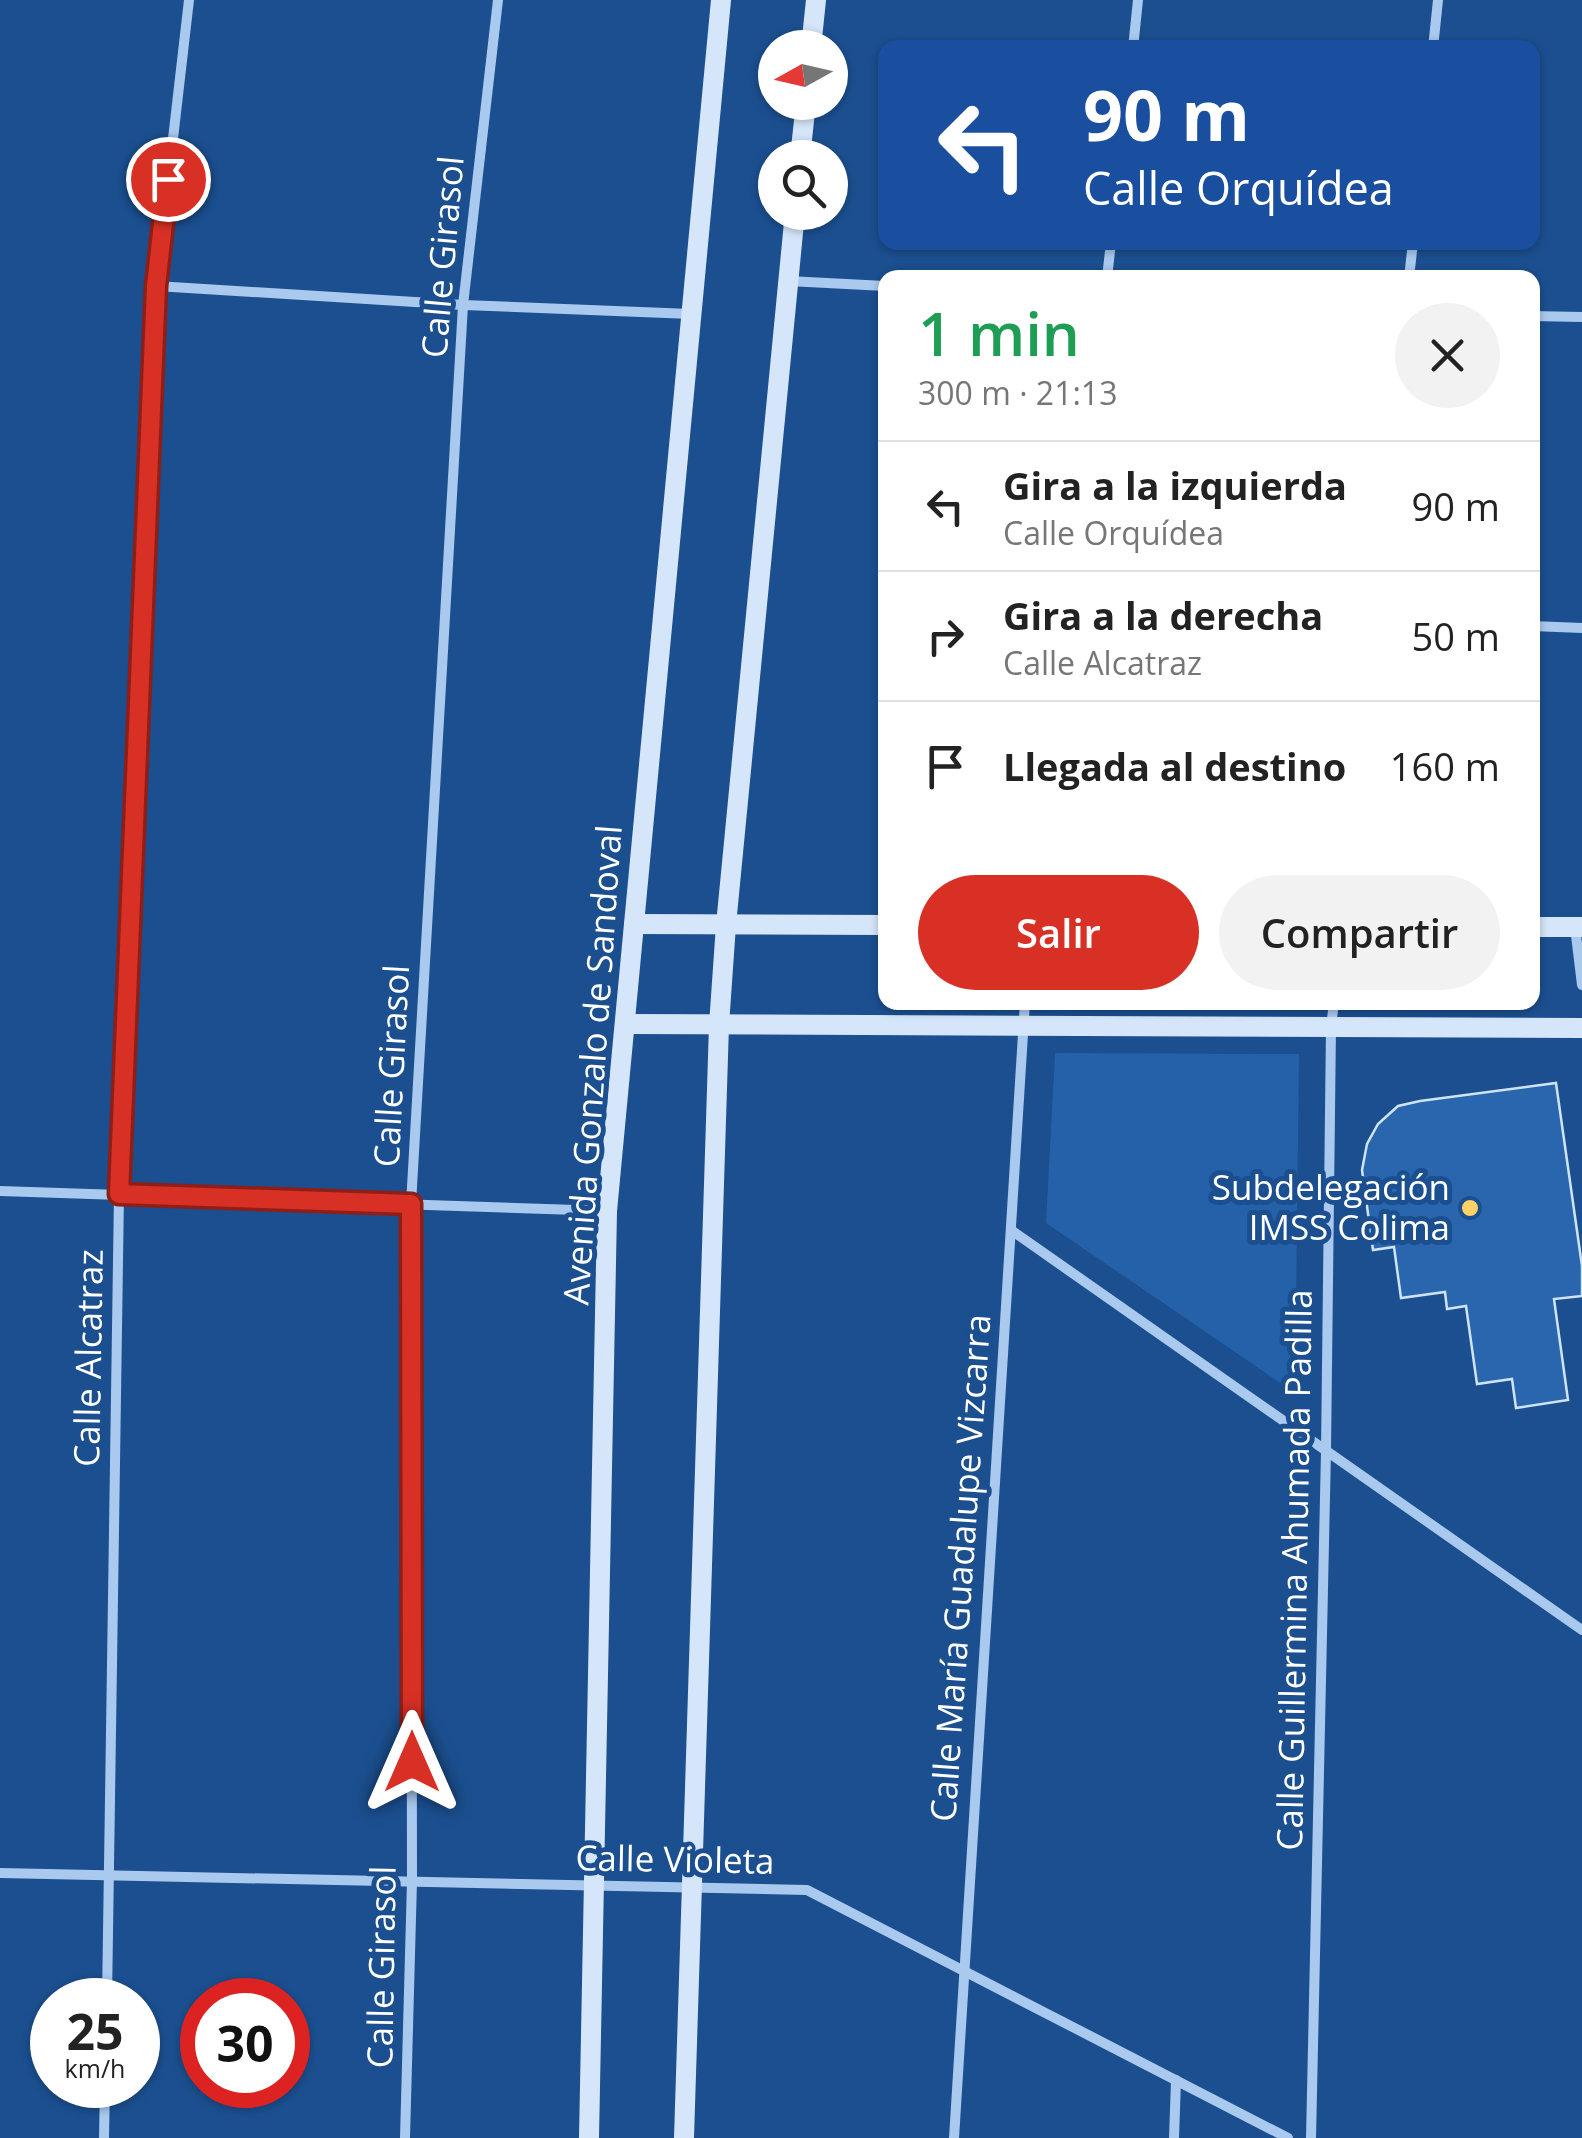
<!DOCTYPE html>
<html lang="es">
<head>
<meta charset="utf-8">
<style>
	:root { --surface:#fff; --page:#f2f2f2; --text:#222; --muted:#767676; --line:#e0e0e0; --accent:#d93025 }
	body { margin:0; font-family:"Open Sans",sans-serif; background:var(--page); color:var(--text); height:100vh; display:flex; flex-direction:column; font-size:38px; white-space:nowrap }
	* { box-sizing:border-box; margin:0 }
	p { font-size:32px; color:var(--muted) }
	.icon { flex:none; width:55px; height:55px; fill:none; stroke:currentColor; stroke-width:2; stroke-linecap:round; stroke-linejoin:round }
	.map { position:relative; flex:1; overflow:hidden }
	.sheet { position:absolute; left:878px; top:270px; width:662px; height:740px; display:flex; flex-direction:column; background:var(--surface); border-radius:20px; box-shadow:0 2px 8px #0004 }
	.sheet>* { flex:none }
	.top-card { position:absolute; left:878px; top:40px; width:662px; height:210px; border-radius:20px; box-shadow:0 2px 8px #0004; background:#1a4fa0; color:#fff; overflow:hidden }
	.needle { width:65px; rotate:262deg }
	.controls { position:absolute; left:758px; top:30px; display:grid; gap:20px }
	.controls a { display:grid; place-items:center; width:90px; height:90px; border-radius:50%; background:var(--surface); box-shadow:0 2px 8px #0004; font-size:50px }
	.speed { position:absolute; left:30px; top:1978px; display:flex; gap:20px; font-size:50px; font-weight:700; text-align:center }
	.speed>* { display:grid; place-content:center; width:130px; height:130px; border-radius:50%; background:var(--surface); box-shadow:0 2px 8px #0004; line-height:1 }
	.speed small { font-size:25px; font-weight:400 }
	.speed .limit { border:15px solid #d22; background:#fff; color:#111 }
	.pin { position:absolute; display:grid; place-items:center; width:85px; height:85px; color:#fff; margin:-42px; border:5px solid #fff; border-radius:50%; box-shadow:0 2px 10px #0007 }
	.me { position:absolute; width:110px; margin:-55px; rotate:0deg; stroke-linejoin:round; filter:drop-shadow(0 0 8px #0008) }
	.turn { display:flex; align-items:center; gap:35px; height:210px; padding:0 40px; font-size:45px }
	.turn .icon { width:130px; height:130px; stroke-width:2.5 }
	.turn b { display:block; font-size:70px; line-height:85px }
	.round { display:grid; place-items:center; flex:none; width:105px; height:105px; border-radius:52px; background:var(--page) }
	.head { display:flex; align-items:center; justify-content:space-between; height:170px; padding:0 40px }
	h1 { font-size:60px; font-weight:600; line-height:75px; color:#1e9e55 }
	.button { display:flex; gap:20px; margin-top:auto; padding:20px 40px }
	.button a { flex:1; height:115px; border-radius:60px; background:var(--accent); color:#fff; font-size:40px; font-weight:600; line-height:115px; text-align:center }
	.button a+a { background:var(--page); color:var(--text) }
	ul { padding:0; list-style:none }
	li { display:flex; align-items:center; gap:30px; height:130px; padding:0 40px; border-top:2px solid var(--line) }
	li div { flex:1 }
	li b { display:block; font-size:38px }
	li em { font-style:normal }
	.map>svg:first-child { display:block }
</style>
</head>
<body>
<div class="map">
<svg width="1582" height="2138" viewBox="0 0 1582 2138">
	<rect width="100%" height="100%" fill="#1b4f8f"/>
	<polygon fill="#2461a8" points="1055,1053 1299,1054 1295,1393 1046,1223"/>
	<polygon fill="#2a66ad" stroke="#cfe3fa" stroke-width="2.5" points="1556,1083 1582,1266 1582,1296 1554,1299 1568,1400 1516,1408 1512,1379 1477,1384 1466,1306 1447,1309 1445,1292 1401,1298 1394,1247 1373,1250 1362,1170 1367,1144 1378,1124 1398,1106 1420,1101"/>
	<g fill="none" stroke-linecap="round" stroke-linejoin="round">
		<g stroke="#a9c9ee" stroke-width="10">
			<polyline points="1133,48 1138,0"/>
			<polyline points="1433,48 1438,0"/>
			<polyline points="1107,278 1111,242"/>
			<polyline points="1409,278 1413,242"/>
			<polyline points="788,281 885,286"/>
			<polyline points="156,286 463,305 691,314"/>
			<polyline points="1532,316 1582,317"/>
			<polyline points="1532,626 1582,628"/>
			<polyline points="1575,927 1582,985"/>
			<polyline points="0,1191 607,1211"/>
			<polyline points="1011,1230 1582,1630"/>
			<polyline points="0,1873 807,1890 1288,2138"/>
			<polyline points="107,2000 119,1194 156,286 189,0"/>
			<polyline points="104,2138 105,2085"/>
			<polyline points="405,2138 412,1881 411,1204 463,305 498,0"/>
			<polyline points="954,2138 1025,1002"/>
			<polyline points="1174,2138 1176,2080"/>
			<polyline points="1311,2138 1326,1451 1331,1027 1334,1002"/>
		</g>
		<g stroke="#d6e6fa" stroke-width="20">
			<polyline points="811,48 816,0"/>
			<polyline points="800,158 806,102"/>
			<polyline points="634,924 885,925"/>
			<polyline points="1532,927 1582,927"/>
			<polyline points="625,1024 1582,1028"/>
			<polyline points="589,2138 607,1211 721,0"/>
			<polyline points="684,2138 719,1025 726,925 795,212"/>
		</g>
	</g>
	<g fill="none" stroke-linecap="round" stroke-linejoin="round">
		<g stroke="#8d1f18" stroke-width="25">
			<polyline id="route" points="168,179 156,286 119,1194 411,1204 412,1762"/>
		</g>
		<use href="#route" stroke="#d93025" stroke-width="18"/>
	</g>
	<circle fill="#ffd166" stroke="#1b4f8f" stroke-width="4" cx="1470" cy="1208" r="10"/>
	<g text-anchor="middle" stroke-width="10" stroke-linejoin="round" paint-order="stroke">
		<g font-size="35" fill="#fff" stroke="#1b4f8f">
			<text transform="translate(443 257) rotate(-85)" y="12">Calle Girasol</text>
			<text transform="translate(593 1065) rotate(-86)" y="12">Avenida Gonzalo de Sandoval</text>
			<text transform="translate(392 1066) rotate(-87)" y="12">Calle Girasol</text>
			<text transform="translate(89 1358) rotate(-89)" y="12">Calle Alcatraz</text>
			<text transform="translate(961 1568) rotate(-86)" y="12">Calle María Guadalupe Vizcarra</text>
			<text transform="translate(1295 1570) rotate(-89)" y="12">Calle Guillermina Ahumada Padilla</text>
			<text transform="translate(675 1860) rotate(1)" y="12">Calle Violeta</text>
			<text transform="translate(382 1967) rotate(-89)" y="12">Calle Girasol</text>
		</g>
		<g font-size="35" fill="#fff" stroke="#1b4f8f" text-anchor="end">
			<text x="1450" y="1200">Subdelegación<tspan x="1450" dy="40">IMSS Colima</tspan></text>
		</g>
	</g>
</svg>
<div class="controls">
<a><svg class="needle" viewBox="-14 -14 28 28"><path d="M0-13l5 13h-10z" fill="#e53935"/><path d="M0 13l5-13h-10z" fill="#767676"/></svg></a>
<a><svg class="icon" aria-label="search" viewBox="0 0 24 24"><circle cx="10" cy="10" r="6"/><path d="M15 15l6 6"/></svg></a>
</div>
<div class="speed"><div>25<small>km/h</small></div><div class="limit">30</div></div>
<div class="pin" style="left:168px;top:179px;background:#d93025"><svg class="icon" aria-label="arrive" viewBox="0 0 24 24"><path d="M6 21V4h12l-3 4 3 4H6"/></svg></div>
<svg class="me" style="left:412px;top:1762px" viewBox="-20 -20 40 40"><path d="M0-17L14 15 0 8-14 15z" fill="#d93025" stroke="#fff" stroke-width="4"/></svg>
<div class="top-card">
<div class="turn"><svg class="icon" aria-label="left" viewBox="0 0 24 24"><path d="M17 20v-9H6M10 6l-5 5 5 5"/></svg><div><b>90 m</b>Calle Orquídea</div></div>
</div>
<section class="sheet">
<div class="head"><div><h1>1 min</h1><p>300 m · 21:13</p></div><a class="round"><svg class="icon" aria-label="close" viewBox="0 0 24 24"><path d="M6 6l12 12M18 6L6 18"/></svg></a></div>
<ul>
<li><svg class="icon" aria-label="left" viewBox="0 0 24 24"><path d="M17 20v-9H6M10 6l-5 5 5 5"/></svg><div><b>Gira a la izquierda</b><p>Calle Orquídea</p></div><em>90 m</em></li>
<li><svg class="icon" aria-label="right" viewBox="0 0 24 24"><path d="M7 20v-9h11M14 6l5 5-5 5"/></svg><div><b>Gira a la derecha</b><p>Calle Alcatraz</p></div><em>50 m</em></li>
<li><svg class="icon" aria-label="arrive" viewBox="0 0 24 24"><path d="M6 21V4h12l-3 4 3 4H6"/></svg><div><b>Llegada al destino</b></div><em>160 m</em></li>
</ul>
<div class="button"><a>Salir</a><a>Compartir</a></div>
</section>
</div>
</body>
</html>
